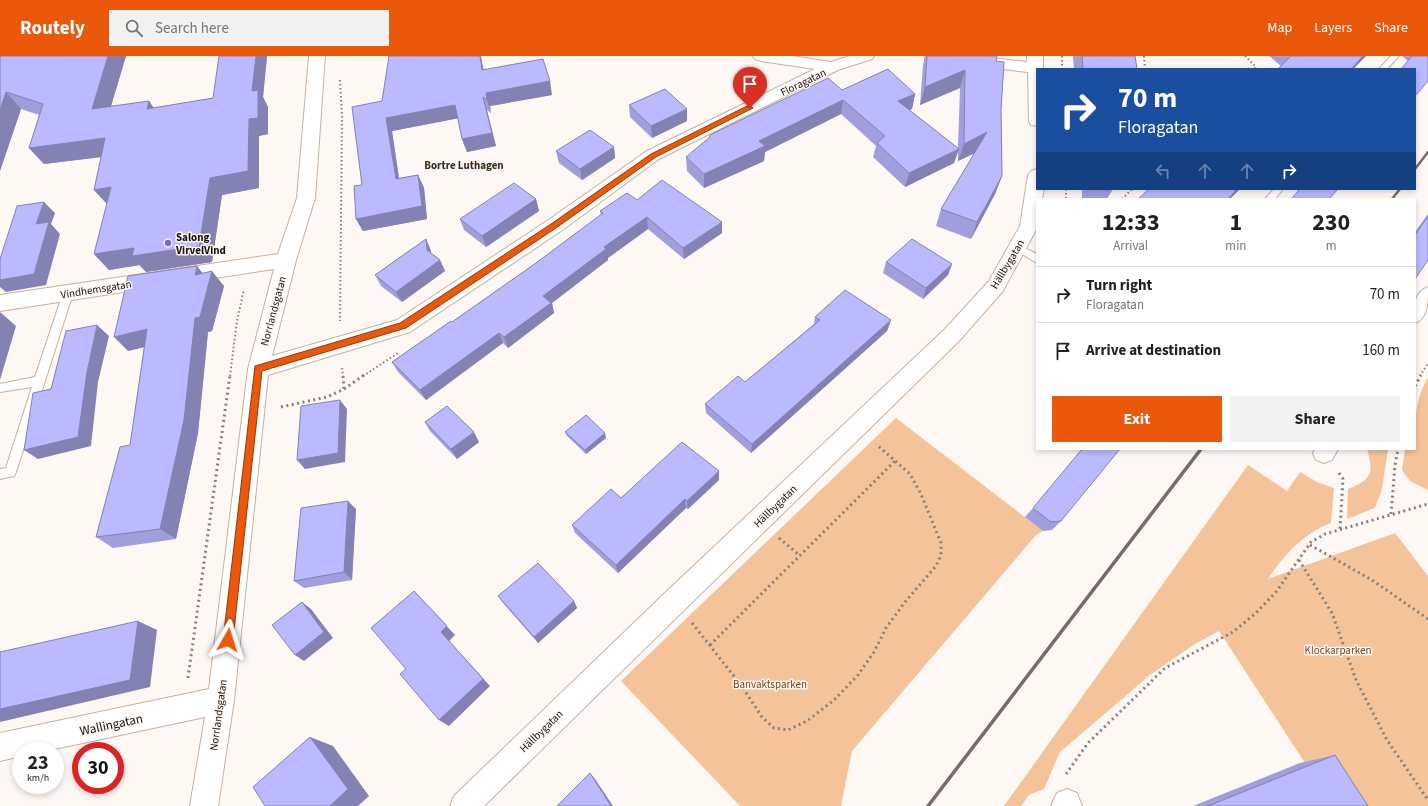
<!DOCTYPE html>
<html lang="en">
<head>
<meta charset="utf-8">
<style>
	:root { --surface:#fff; --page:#f2f2f2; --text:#222; --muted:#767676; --line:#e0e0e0; --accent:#ea580c }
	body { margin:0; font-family:"Source Sans 3",sans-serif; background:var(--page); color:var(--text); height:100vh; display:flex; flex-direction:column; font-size:15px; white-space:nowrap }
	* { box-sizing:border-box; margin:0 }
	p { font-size:13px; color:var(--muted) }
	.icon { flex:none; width:22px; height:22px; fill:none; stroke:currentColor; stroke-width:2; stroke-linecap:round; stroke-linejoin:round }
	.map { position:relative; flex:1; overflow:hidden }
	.details { position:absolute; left:1036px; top:142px; width:380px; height:252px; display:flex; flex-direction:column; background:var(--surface); border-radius:0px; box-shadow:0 2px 6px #0003 }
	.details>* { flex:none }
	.top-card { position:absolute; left:1036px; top:12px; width:380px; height:122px; border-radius:0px; box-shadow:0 2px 6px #0003; background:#1a4fa0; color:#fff; overflow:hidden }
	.speed { position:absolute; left:12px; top:686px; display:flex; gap:8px; font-size:20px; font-weight:700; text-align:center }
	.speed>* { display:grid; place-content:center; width:52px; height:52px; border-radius:50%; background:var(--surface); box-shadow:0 2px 6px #0003; line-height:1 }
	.speed small { font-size:10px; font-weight:400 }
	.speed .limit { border:6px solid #d22; background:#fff; color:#111 }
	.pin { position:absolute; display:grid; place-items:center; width:34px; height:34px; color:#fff; margin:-41px -17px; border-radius:50% 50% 50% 0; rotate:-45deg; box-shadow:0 0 4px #0007 }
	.pin .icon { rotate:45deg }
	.me { position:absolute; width:44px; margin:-22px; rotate:6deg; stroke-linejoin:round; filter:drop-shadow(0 0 3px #0008) }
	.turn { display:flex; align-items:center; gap:14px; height:84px; padding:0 16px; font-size:18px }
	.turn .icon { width:52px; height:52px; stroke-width:2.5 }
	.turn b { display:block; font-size:28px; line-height:34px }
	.lanes { display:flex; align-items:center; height:38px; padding:0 16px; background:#0003; justify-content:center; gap:20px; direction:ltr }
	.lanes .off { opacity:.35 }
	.eta { display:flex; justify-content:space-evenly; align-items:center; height:68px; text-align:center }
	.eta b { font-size:24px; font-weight:700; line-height:28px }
	.button { display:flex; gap:8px; margin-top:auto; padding:8px 16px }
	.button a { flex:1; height:46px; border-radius:0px; background:var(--accent); color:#fff; font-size:16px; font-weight:700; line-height:46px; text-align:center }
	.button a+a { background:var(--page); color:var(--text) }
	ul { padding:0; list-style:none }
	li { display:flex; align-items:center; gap:12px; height:56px; padding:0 16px; border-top:1px solid var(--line) }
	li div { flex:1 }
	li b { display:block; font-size:15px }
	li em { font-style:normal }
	header { display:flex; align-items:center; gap:24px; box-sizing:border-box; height:56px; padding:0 20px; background:var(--accent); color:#fff }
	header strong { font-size:19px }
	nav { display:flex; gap:22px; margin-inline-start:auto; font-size:14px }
	.search { width:280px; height:36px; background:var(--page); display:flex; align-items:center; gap:10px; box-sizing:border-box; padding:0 14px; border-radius:0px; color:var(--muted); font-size:15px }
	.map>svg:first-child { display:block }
</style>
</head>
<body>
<header>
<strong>Routely</strong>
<div class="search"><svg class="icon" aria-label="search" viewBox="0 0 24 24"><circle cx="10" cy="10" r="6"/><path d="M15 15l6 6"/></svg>Search here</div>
<nav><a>Map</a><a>Layers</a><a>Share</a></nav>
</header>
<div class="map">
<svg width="1428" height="750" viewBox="0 0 1428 750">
	<rect width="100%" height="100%" fill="#fdf8f4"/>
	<g fill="#f4c39a">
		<path d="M1428 322V434L1410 425 1402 414 1405 393H1415C1415 368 1414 344 1428 322Z"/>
		<polygon points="896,362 1043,475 1036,479 852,695 841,750 740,750 621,625"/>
		<path d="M1367 393H1388L1382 433 1375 452 1347 463 1348 433C1372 423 1374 418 1367 393Z"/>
		<path d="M1248 409 1287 435 1300 416 1317 426 1334 432 1331 467C1304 477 1283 500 1268 523L1395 477 1428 520V750H1333L1219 575 1195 588 1150 619 1060 696 1044 733 1029 739 1021 750H1004Z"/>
	</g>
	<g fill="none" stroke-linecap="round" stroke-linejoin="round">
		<g stroke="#c8b09c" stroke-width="2">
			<g id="lane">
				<polygon points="1391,0 1399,0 1387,13 1379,13"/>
				<polygon points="1274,133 1283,133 1275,143 1265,143"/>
				<polygon points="1017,188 1037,198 1037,207 1014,193 1012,191 1014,189"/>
				<polygon points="68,233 71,234 73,237 16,416 14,420 0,423 0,413 6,412 32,331 0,336 0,328 35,321 63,237 65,234"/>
			</g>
		</g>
		<g stroke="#c8b09c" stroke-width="2">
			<g id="street">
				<polygon points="309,0 325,0 315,142 296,204 272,300 397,264 547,165 647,95 815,13 761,5 755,3 753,0 792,0 831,6 850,0 874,0 872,3 838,14 659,103 561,175 410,276 268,319 234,644 218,750 190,750 205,661 45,695 21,695 21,700 0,705 0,677 209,633 248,313 274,213 0,255 0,239 278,198 297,142"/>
				<polygon points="924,0 973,0 1027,6 1027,0 1043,0 1043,13 1037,13 1037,70 1031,69 1029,65 1028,16 932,5 926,3"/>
				<polygon points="1037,113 1037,133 1044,133 1042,143 1037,143 1037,172 1003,235 959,285 484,750 450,750 454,740 666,536 945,273 989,225 1020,170 1028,119 1031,115"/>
				<path d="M1428 231C1428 246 1428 262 1415 267 1415 253 1412 237 1428 231Z"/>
				<polygon points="1315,393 1338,393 1332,404 1324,407 1316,404 1313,397"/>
				<polygon points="1067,733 1077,737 1082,750 1051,750 1057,737"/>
			</g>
		</g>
		<g stroke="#86807a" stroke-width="2" stroke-dasharray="1.5 2.5" stroke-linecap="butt">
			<polyline points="1062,0 1062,13"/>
			<polyline points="1144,0 1145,13"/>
			<polyline points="1245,0 1256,11 1255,13"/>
			<polyline points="340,24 342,60 340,265"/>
			<polyline points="1066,133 1066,143"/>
			<polyline points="1122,143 1132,133"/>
			<polyline points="342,312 343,320"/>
			<polyline points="230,320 237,265 244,233"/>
			<polyline points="363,320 398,297"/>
			<polyline points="1420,320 1428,307"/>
		</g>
		<g stroke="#86807a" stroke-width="3" stroke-dasharray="2 3.5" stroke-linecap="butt">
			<polyline points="1415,330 1421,319"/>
			<polyline points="344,333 364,319"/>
			<polyline points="281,351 327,341 344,333 343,319"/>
			<polyline points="1339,417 1343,423 1340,473"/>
			<polyline points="1391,458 1395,409 1398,393"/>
			<polyline points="779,482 799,499"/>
			<polyline points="1310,489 1372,524 1428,563"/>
			<polyline points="1299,504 1332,557 1356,624 1387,684 1428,744"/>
			<polyline points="692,567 741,629 762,661 774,672 788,674 807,665 834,644 858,619 874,596 886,572 905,546 936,510 941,499 941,487 921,438 910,418 876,388"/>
			<polyline points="710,589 895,405"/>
			<polyline points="188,622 230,319"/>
			<polyline points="1066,718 1088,687 1165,612 1233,576 1256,557 1276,536 1311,486 1325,478 1428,448"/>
		</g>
		<use href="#lane" fill="#fff" fill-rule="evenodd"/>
		<use href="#street" fill="#fff" fill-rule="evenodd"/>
		<g stroke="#746d67" stroke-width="2.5">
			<polyline points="1415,113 1428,96"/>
			<polyline points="1392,143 1400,133"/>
		</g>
		<polyline stroke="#746d67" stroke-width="3.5" points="928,750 1201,393"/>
	</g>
	<g fill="#a19fdb">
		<polygon points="0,0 126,0 111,50 149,45 153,52 213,42 267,0 263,41 268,51 268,78 259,80 259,132 222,139 212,206 146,216 139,209 109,214 94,198 107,148 94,134 101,101 44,108 29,92 39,59 21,53 0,115"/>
		<polygon points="925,0 997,0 996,5 1001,54 1002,120 995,138 971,183 936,170 941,153 975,97 958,105 958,95 954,107 905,131 873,101 876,90 841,58 765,96 764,105 704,132 687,115 686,101 842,34 915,38 912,53 909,54 958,92 960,32 920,49 923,9"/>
		<polygon points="1073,0 1135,0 1137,13 1074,13"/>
		<polygon points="1269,0 1366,0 1353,13 1278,13 1281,10"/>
		<polygon points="1402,0 1428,0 1408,5"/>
		<polygon points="484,14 552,39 490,50 491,57 487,54 496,90 467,96 462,83 458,62 392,75 399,122 418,119 424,132 427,163 363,175 356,163 362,129 382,45"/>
		<polygon points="629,49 687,65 652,82 630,61"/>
		<polygon points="614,91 615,102 582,124 559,107 556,95"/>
		<polygon points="1082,133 1113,133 1107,143 1090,143 1082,142"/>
		<polygon points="536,143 539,155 486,191 464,174 460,163"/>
		<polygon points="637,144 722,177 684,203 648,173 608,202 608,204 552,247 554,257 508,292 503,287 426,344 398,316 392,306 452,266 536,207 601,159 600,155"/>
		<polygon points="1428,158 1428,204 1415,223 1415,176"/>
		<polygon points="426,183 431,195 431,197 440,204 445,215 402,246 381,230 375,219"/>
		<polygon points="886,206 952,208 948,219 923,243 883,217"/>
		<polygon points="203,217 224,230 212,275 208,276 198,377 176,483 113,492 96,481 130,389 144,291 128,295"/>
		<polygon points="815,261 891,264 887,275 751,397 706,357 705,348 745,326 814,268"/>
		<polygon points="425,366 479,386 457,403 430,375"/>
		<polygon points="565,376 606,382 586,398 567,380"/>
		<polygon points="719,424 688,453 686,452 618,517 575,477 572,469 621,442"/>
		<polygon points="1033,452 1061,465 1052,474 1043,475 1025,461"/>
		<polygon points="356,453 352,524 304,532 294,525"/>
		<polygon points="498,540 574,545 577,552 538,587 503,547"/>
		<polygon points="1335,699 1368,750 1193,750 1300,707"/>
	</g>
	<g fill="#8382b2">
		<polygon points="108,0 126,0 105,70 92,53"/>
		<polygon points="256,0 267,0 263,41 268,51 268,78 259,80 259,132 222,139 212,206 146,216 140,209 109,214 94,198 210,122 249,63"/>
		<polygon points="480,0 481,0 486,27 482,14"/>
		<polygon points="1363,0 1366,0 1353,13 1351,13"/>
		<polygon points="965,14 960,32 920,49 925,31"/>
		<polygon points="550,25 552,39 490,50 491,57 487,44 486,37"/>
		<polygon points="6,36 21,53 0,115 0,54"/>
		<polygon points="915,38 912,53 895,60 898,45"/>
		<polygon points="483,41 496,90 467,96 462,83"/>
		<polygon points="843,44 841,58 765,96 764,105 704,132 704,118 759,85"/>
		<polygon points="149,45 161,62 147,53"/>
		<polygon points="455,49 460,62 392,75 401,136 396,123 386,62"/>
		<polygon points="687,53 687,65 652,82 651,70"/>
		<polygon points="987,76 981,94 958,105 964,88"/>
		<polygon points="105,82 118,99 44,108 29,92"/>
		<polygon points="614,91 615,102 582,124 580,113"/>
		<polygon points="959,93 954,107 905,131 909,117"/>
		<polygon points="418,119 424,132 427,163 363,175 356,163"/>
		<polygon points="1002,120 995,138 971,183 977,166"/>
		<polygon points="111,131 109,150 94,134"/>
		<polygon points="1237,133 1240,133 1230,143 1228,143"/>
		<polygon points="536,143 539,155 486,191 482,180"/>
		<polygon points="44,146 55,157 51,168 60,178 46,229 6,236 0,231 0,224 36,168"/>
		<polygon points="647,161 648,173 608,202 608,204 552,247 554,257 508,292 504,281 543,240 604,191"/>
		<polygon points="722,166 722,177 684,203 683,192"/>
		<polygon points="426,183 431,195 432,206 427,194"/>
		<polygon points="440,204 445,215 402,246 396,236"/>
		<polygon points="952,208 948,219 923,243 926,232"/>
		<polygon points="197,210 209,225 212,215 224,230 212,275 208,276 198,377 176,483 160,473"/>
		<polygon points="0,256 16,270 0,324"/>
		<polygon points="891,264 887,275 751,397 752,388"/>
		<polygon points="97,269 109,280 98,326 91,390 38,403 24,394 87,316"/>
		<polygon points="147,273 161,287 128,295 114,281"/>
		<polygon points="499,277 503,287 426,344 420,334"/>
		<polygon points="340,344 347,353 345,406 305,413 297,404"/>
		<polygon points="474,376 479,386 457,403 451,393"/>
		<polygon points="605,377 606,382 586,398 585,394"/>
		<polygon points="719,415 719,424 688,453 687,445"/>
		<polygon points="685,443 686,452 618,517 616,509"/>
		<polygon points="348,445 356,453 352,524 344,516"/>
		<polygon points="414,535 455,579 449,585 490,630 449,670 439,664 441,576"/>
		<polygon points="574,545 577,552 538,587 534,581"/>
		<polygon points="302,546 311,553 333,582 304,605 295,599"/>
		<polygon points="138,565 157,574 150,631 0,666 0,653"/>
		<polygon points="310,681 333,690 369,740 358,750 330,750"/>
		<polygon points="590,717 595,723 613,750 611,750"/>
	</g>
	<g fill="#bbb9ff" stroke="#8382b2">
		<polygon points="0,0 108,0 92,53 149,45 147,53 213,42 219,0 256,0 252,35 258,34 258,62 249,63 248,115 210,122 199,190 132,200 134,192 94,198 111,131 94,134 105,82 29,92 43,48 6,36 0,54"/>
		<polygon points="389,0 480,0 482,14 543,3 550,25 486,37 487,44 483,41 492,77 462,83 455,49 386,62 396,123 418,119 422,150 356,163 354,130 362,129 352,51 382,45"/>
		<polygon points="927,0 997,0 996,5 1004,6 1001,54 1002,120 977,166 941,153 987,76 964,88 965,14 925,31"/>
		<polygon points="1082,0 1135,0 1137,13 1083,13"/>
		<polygon points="1291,0 1363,0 1351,13 1278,13"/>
		<polygon points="1412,0 1428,0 1428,25 1415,40 1415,13 1401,13"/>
		<polygon points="888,13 915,38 898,45 959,93 909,117 877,87 885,80 843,44 759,85 765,90 704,118 686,101 710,81 710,79 828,22 842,34"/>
		<polygon points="665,33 687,53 651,70 629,49"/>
		<polygon points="590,74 614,91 580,113 556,95"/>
		<polygon points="662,124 722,166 683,192 647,161 604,191 606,193 543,240 551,247 504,281 499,277 420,334 392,306 451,265 452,266 536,207 603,157 600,155 627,137 637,144"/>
		<polygon points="514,127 536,143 482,180 460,163"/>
		<polygon points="1149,133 1237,133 1228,143 1138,143"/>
		<polygon points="1300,133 1338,133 1329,143 1291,143"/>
		<polygon points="44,146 36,168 49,166 34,218 0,224 0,203 17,150"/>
		<polygon points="1428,160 1428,204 1415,223 1415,179"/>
		<polygon points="426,183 427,194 440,204 396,236 375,219"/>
		<polygon points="912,183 952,208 926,232 886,206"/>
		<polygon points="197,210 195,219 212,215 200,261 195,262 184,364 160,473 96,481 120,391 130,389 147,273 114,281 128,220"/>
		<polygon points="845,234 891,264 752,388 705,348 738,320 745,326 820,264 815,261"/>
		<polygon points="97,269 87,316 78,381 24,394 33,337 51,333 66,275"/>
		<polygon points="340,344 338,397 297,404 301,350"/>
		<polygon points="447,350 474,376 451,393 425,366"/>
		<polygon points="586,359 605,377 585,394 565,376"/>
		<polygon points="682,386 719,415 687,445 685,443 616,509 572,469 611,433 621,442"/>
		<polygon points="1082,393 1120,393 1061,465 1051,466 1033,452"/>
		<polygon points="348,445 344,516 294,525 301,452"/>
		<polygon points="538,507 574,545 534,581 498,540"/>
		<polygon points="414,535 447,570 441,576 483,623 439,664 400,618 406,613 371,572"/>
		<polygon points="302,546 324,576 295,599 272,569"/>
		<polygon points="138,565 130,624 0,653 0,596"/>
		<polygon points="310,681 348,733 330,750 265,750 253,731"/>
		<polygon points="1335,699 1368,750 1208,750"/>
		<polygon points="590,717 611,750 557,750"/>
	</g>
	<polygon fill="#ea580c" stroke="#983908" points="747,50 750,50 753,52 656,101 556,172 406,272 262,315 233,584 232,587 228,589 224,587 223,584 255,310 400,267 551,168 651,98"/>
	<circle fill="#7767e2" stroke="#fdf8f4" stroke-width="1.5" cx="168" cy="187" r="4"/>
	<g text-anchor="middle" stroke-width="3" stroke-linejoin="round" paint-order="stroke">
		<g font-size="11" fill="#181009" stroke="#fdf8f4">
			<text transform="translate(803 26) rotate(-26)" y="4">Floragatan</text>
			<text transform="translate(1007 208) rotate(-59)" y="4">Hällbygatan</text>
			<text transform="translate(96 233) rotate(-9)" y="4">Vindhemsgatan</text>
			<text transform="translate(273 255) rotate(-75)" y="4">Norrlandsgatan</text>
			<text transform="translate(775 450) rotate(-44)" y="4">Hällbygatan</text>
			<text transform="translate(218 659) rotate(-82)" y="4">Norrlandsgatan</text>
			<text transform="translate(541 675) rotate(-44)" y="4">Hällbygatan</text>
		</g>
		<g font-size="11" font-weight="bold" fill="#3f2c1c" stroke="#fdf8f4">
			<text x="464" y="113">Bortre Luthagen</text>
		</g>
		<g font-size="11" font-weight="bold" fill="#181009" stroke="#fdf8f4" text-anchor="start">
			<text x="176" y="185">Salong<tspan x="176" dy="13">VirvelVind</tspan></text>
		</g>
		<g font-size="11" fill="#764513" stroke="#fdf8f4">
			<text x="1338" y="598">Klockarparken</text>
			<text x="770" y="632">Banvaktsparken</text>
		</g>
		<g font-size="13" fill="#181009" stroke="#fdf8f4">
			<text transform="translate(111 668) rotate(-12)" y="5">Wallingatan</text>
		</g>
	</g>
</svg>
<div class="speed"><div>23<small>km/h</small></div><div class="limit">30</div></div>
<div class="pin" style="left:750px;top:52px;background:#d93025"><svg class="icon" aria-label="arrive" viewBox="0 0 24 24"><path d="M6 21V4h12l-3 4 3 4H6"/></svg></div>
<svg class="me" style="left:228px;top:584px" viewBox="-20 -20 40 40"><path d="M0-17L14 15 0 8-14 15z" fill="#ea580c" stroke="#fff" stroke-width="4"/></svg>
<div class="top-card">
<div class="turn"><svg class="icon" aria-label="right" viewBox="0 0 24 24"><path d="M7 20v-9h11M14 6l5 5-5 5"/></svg><div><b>70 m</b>Floragatan</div></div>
<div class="lanes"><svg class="icon off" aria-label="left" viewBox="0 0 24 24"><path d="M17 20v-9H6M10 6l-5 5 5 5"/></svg><svg class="icon off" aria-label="ahead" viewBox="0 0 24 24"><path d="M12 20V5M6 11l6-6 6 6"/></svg><svg class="icon off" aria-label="ahead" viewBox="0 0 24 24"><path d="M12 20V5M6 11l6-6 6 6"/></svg><svg class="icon" aria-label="right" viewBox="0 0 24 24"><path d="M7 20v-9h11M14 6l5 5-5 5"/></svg></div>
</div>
<section class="details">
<div class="eta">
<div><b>12:33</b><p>Arrival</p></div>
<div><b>1</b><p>min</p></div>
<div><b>230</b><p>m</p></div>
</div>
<ul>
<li><svg class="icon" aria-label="right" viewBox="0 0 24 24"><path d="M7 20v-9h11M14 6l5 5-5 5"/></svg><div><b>Turn right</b><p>Floragatan</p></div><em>70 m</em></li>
<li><svg class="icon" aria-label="arrive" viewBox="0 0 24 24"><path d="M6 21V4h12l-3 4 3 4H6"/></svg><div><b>Arrive at destination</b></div><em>160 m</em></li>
</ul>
<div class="button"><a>Exit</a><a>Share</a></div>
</section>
</div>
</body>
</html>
